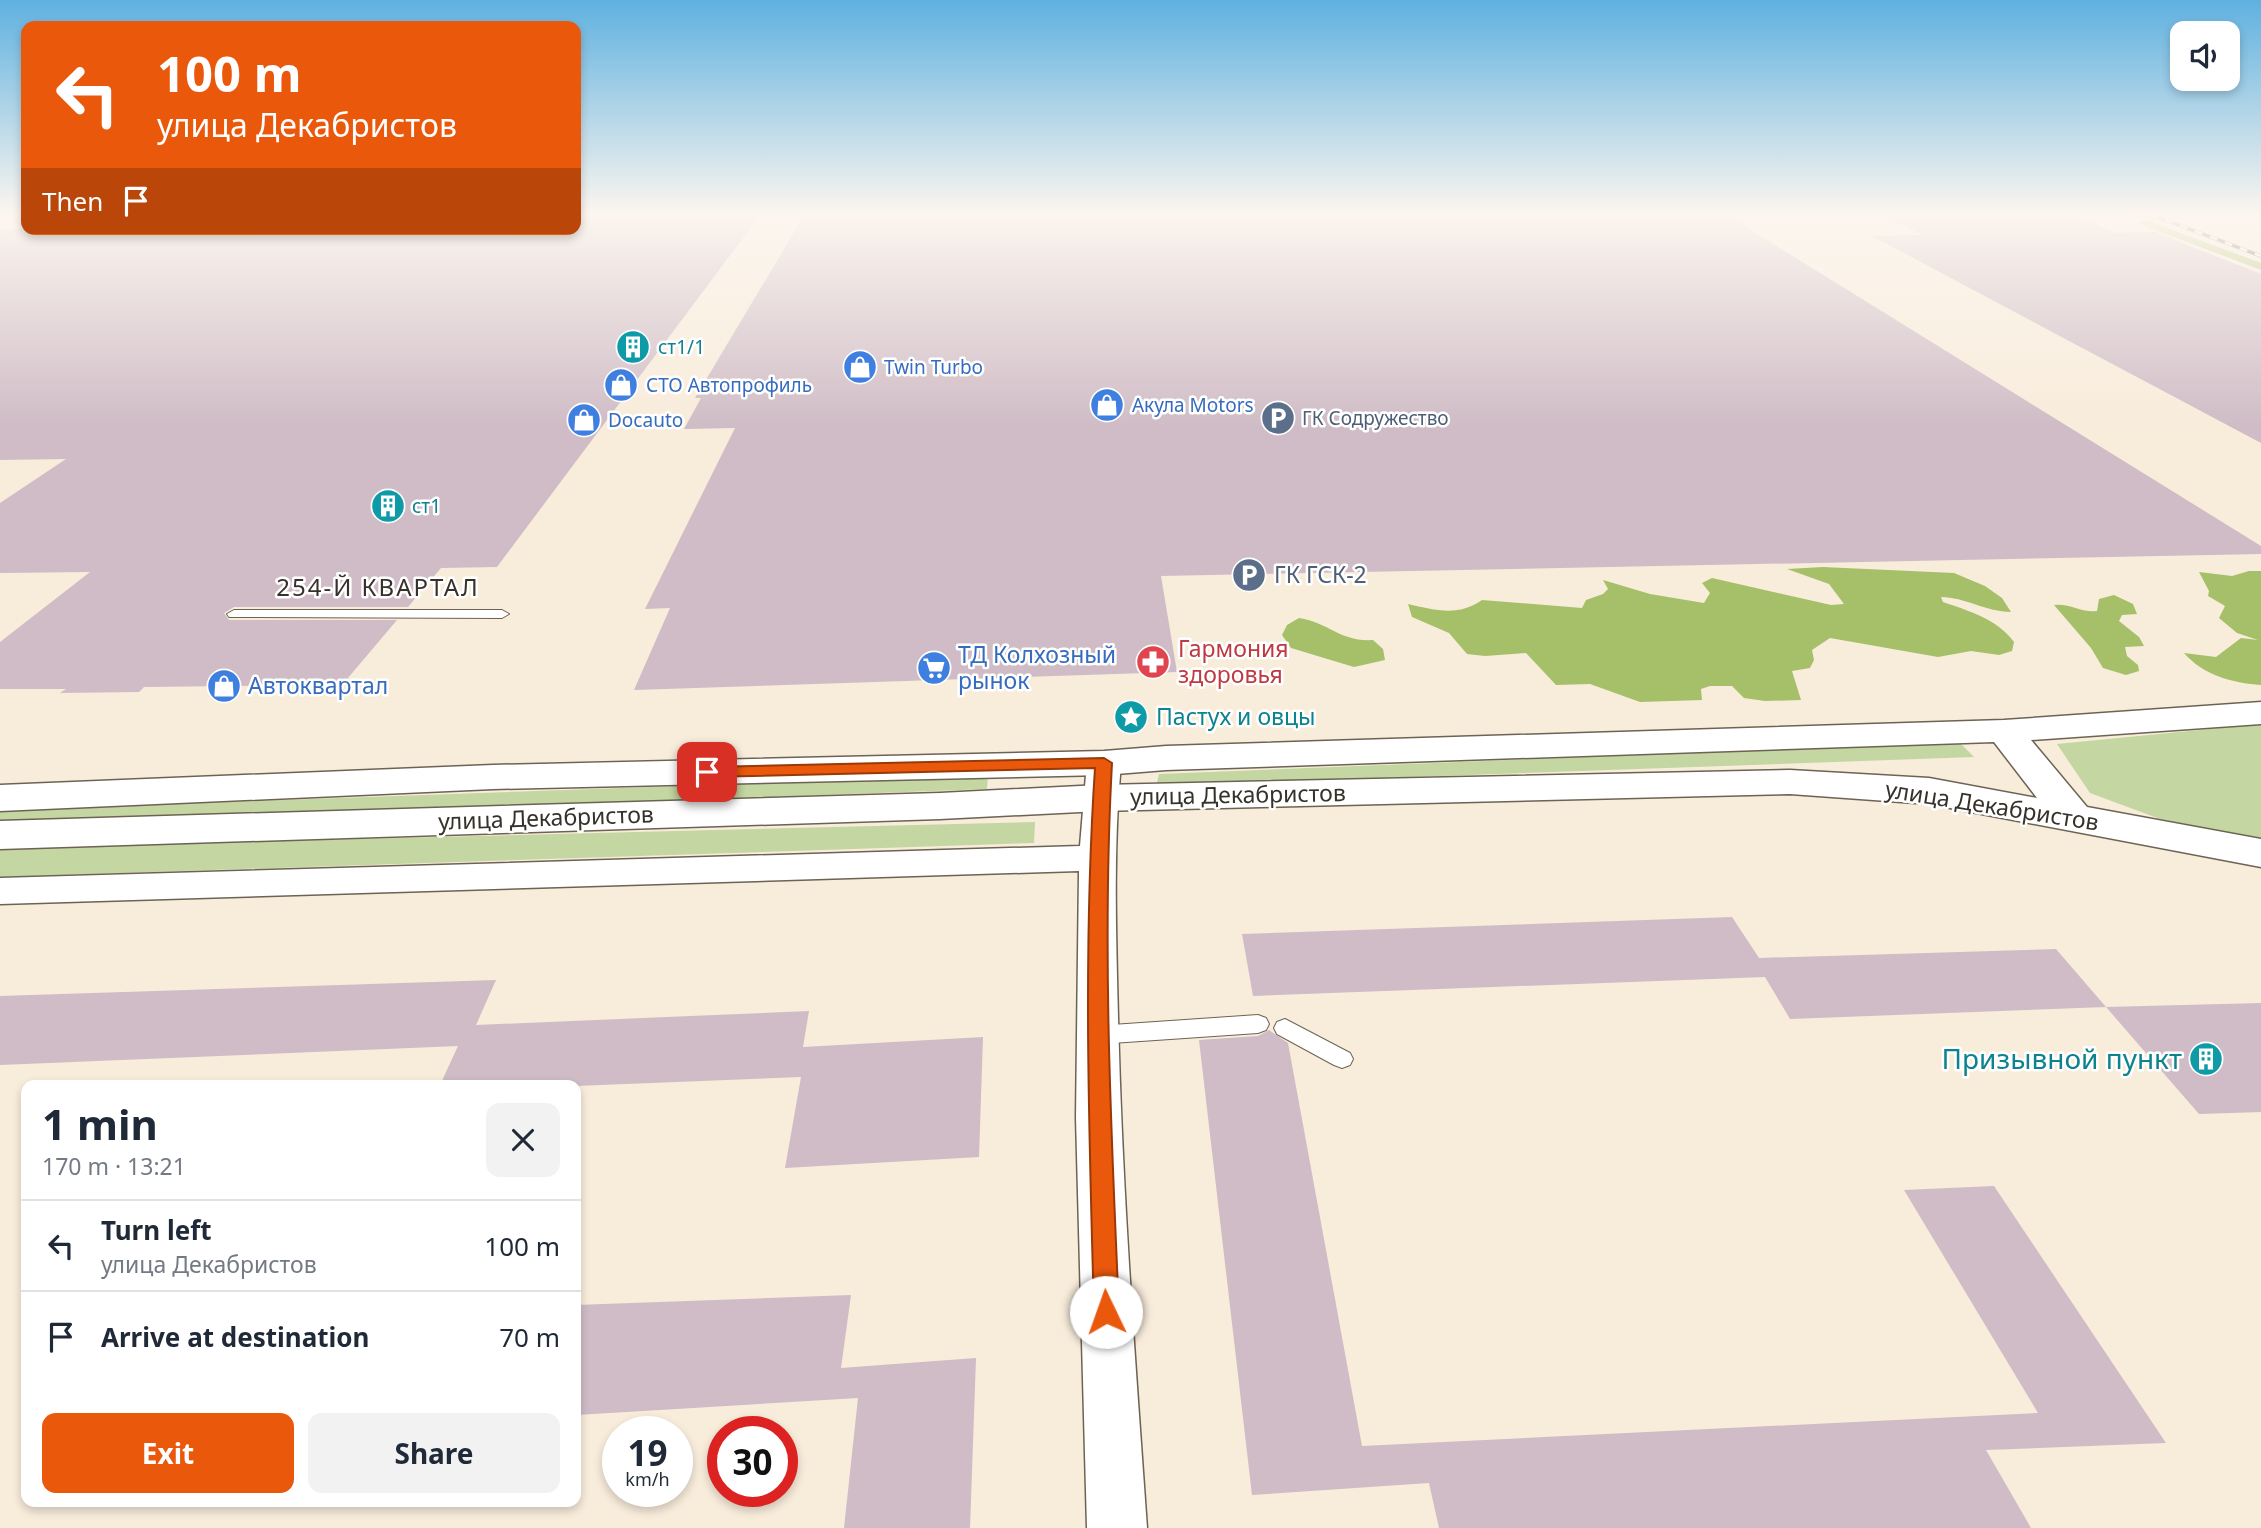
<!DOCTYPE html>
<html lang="en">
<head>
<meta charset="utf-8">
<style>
	:root { --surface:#fff; --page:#f2f2f3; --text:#1f2937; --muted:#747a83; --line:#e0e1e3; --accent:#ea580c }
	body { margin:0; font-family:"Noto Sans",sans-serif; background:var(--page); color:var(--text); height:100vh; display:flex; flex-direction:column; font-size:26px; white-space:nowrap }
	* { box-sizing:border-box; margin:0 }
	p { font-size:23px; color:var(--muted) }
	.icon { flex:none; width:38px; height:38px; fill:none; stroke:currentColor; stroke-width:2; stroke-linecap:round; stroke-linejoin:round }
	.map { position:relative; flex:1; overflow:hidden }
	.panel { position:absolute; left:21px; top:1080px; width:560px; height:427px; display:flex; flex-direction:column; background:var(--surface); border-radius:14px; box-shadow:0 4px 10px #0003 }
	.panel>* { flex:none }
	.top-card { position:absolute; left:21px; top:21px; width:560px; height:214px; border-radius:14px; box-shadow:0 4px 10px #0003; background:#ea580c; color:#fff; overflow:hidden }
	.buttons { position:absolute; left:2170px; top:21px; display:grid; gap:14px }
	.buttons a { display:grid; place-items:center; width:70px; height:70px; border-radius:14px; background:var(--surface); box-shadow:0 4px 10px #0003; font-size:35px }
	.speed { position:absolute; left:602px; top:1416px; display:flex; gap:14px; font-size:35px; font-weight:700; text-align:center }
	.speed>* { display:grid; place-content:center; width:91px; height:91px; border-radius:50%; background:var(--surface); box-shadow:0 4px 10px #0003; line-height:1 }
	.speed small { font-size:18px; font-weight:400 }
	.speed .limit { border:10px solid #d22; background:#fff; color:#111 }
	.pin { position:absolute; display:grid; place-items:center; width:60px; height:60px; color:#fff; margin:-30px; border-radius:14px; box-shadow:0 4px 10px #0006 }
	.me { position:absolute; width:77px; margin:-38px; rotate:357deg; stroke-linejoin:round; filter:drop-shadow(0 0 5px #0008) }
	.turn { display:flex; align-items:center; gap:24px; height:147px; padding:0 21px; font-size:32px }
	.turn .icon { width:91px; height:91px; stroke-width:2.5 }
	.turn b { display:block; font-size:49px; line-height:60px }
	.then { display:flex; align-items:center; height:66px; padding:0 21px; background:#0003; gap:14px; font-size:26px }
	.round { display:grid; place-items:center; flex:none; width:74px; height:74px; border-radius:14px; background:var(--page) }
	.summary { display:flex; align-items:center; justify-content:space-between; height:119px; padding:0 21px }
	h1 { font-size:42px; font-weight:700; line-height:52px }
	.cta { display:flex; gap:14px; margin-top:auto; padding:14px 21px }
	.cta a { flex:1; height:80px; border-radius:14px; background:var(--accent); color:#fff; font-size:28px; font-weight:700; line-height:80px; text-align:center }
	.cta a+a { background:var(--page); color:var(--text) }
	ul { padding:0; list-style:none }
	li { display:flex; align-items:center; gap:21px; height:91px; padding:0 21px; border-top:2px solid var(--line) }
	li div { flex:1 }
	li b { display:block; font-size:26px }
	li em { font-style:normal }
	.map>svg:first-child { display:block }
</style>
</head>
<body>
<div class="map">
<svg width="2261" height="1528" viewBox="0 0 2261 1528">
	<rect width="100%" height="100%" fill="#f8ecdb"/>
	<g fill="#c4d6a1">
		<polygon points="2261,724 2261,840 2160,819 2090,793 2057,744"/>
		<polygon points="1959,742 1974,757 1156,786 1159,774"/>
		<polygon points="988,775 987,789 0,825 0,810"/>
		<polygon points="1035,822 1034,843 0,877 0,848"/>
	</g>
	<g fill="#a6c069">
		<polygon points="2146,220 2261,263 2261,270 2137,223"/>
		<path d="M1823 567 1954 573 1985 586 2002 598 2011 612C1987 612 1964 597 1941 597L1943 602C1969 611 1997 619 2014 642L2012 651 1999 655 1971 651 1938 657 1830 638 1812 650 1814 660 1810 668 1792 671 1801 700 1765 701 1744 698 1732 686H1710L1701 689 1702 700 1640 702 1590 684 1556 685 1526 653 1485 656 1467 654 1449 633 1412 617 1408 604C1435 610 1458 617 1482 600L1582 608 1586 600 1603 594 1608 589 1603 580 1650 594 1704 603 1710 593 1702 583 1712 578 1831 605 1844 604 1829 584 1787 569Z"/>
		<path d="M2249 571H2261V685C2232 683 2203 675 2184 653L2216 657 2241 638 2258 640 2237 633 2219 618 2225 606 2208 596 2209 591 2199 572 2232 576Z"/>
		<path d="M2114 595 2133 604 2137 614 2122 615 2119 621 2139 637 2144 646 2125 647 2127 656 2138 665 2139 671 2126 675 2103 668 2091 648 2054 605C2070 603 2081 613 2097 611L2099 599Z"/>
		<path d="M1299 618C1330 623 1340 642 1373 640L1383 649 1385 660 1354 667 1291 648 1282 635 1287 625Z"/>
	</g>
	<g fill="#cfbcc6">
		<polygon points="589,214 761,214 497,567 441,568 408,607 234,607 224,613 229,620 397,620 342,685 144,687 139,692 60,693 66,689 0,689 0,642 90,572 0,573 0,503 66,459 0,460 0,229 576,229 576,225"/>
		<polygon points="805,214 1725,214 2261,546 2261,554 1161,576 1177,672 634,690 670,608 645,609 735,428 684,429 701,398 695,398"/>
		<polygon points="2071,214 2116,233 2155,232 2261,274 2261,443 1872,236 1923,235 1886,217"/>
		<polygon points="1732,917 1759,958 2056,949 2106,1007 1790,1019 1765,977 1253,996 1242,934"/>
		<polygon points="496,980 476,1025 809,1011 803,1047 983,1037 979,1157 785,1168 801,1077 576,1086 440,1085 458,1046 0,1065 0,996"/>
		<polygon points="2261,1003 2261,1112 2199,1114 2106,1007"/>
		<polygon points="1269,1030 1288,1043 1362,1446 2038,1413 1904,1190 1994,1186 2166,1443 1986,1450 2031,1528 1439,1528 1429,1483 1252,1495 1199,1040 1258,1036"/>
		<polygon points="851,1295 841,1368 976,1358 970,1528 844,1528 858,1398 576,1415 576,1305"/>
	</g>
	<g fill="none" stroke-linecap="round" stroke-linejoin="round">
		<g stroke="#6d6354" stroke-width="2">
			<g id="service">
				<polygon points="234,610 502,610 509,614 502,618 229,617 227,614"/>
				<polygon points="1258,1015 1266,1018 1269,1024 1266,1030 1258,1033 1097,1044 1089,1041 1086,1035 1089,1029 1097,1026"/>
				<polygon points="1285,1019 1350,1053 1353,1059 1350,1065 1342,1068 1334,1065 1277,1034 1274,1028 1277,1022"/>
			</g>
		</g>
		<g stroke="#6d6354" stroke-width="3">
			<path id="minor" d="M1104 753 1116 756 1121 763C1113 848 1116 933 1118 1018 1122 1188 1135 1358 1147 1528H1087L1076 1118 1079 871 0 904V878L1080 846 1087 763 1092 756Z"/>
		</g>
		<g stroke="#6d6354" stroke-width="3">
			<polygon id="tertiary" points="2261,702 2261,724 2031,740 2087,807 2261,839 2261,867 1929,804 1790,794 1100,811 940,819 0,849 0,821 940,793 1100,785 1790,770 1929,778 2037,798 1994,742 1166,770 1104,775 493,789 0,811 0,785 493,765 1104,751 1166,746 2004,720"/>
		</g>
		<use href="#service" fill="#fff" fill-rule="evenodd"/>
		<use href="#minor" fill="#fff" fill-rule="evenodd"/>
		<use href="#tertiary" fill="#fff" fill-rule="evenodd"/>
		<g stroke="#524d45" stroke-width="3.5">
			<polyline id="rail" points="2150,214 2261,256"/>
		</g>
		<use href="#rail" stroke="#fff" stroke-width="2.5" stroke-dasharray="8" stroke-linecap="butt"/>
	</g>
	<linearGradient id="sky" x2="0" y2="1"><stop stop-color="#5fb1e0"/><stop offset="0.5" stop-color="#fcf6ef"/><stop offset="1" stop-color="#fcf6ef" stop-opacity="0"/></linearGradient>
	<rect width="2261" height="428" fill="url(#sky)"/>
	<path fill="#ea580c" stroke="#983908" stroke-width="2" d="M1104 758 1112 763C1102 946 1111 1129 1119 1312L1115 1321 1106 1325 1098 1321 1094 1312C1089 1131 1083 949 1095 768L707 777 699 772 707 767Z"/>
	<defs>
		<g id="building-disc" transform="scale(1.75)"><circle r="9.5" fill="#0f9aa8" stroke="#fff"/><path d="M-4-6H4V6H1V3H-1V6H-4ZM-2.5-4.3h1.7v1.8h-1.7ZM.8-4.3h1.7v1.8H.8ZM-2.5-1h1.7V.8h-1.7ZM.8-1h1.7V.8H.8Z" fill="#fff"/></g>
		<g id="shop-disc" transform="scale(1.75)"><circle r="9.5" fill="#3f7fe0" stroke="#fff"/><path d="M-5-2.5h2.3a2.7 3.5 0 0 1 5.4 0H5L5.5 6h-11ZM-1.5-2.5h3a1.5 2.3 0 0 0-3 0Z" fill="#fff"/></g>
		<g id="parking-disc" transform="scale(1.75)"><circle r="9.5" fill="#5c6f8a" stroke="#fff"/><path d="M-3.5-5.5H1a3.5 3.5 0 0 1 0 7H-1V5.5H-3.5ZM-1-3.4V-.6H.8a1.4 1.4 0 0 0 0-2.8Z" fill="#fff"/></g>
		<g id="pharmacy-disc" transform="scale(1.75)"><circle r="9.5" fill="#e0444e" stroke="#fff"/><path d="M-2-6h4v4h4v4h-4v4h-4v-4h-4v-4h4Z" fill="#fff"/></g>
		<g id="supermarket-disc" transform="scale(1.75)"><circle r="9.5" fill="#3f7fe0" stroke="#fff"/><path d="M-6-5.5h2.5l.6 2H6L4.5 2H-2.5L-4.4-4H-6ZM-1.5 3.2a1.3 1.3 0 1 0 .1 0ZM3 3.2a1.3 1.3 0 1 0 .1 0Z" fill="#fff"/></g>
		<g id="sight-disc" transform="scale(1.75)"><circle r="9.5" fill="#0f9aa8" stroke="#fff"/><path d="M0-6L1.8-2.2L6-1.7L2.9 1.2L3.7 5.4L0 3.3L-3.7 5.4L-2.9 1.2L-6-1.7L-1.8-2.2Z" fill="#fff"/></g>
	</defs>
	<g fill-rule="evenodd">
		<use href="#building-disc" x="633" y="347"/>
		<use href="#shop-disc" x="860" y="367"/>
		<use href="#shop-disc" x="621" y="385"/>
		<use href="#shop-disc" x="1107" y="405"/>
		<use href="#parking-disc" x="1278" y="418"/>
		<use href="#shop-disc" x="584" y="420"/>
		<use href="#building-disc" x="388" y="506"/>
		<use href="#parking-disc" x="1249" y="575"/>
		<use href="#pharmacy-disc" x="1153" y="662"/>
		<use href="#supermarket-disc" x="934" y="668"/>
		<use href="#shop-disc" x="224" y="686"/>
		<use href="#sight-disc" x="1131" y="717"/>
		<use href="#building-disc" x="2206" y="1059"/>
	</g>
	<g text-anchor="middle" stroke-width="5" stroke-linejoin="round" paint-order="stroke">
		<g font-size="19" fill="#0d838f" stroke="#fff" text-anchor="start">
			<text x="658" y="354">ст1/1</text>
			<text x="412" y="513">ст1</text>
		</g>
		<g font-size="19" fill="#366cbe" stroke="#fff" text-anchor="start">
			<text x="884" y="374">Twin Turbo</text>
			<text x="646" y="392">СТО Автопрофиль</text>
			<text x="1132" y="412">Акула Motors</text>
			<text x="608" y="427">Docauto</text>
		</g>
		<g font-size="19" fill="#4e5e75" stroke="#fff" text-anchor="start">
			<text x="1302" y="425">ГК Содружество</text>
		</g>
		<g font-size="23" fill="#4e5e75" stroke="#fff" text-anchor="start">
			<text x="1274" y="583">ГК ГСК-2</text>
		</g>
		<g font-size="23" fill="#be3a42" stroke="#fff" text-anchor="start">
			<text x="1178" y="657">Гармония<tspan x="1178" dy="26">здоровья</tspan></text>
		</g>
		<g font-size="23" fill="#366cbe" stroke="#fff" text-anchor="start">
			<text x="958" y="663">ТД Колхозный<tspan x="958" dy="26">рынок</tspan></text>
			<text x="248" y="694">Автоквартал</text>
		</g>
		<g font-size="23" fill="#0d838f" stroke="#fff" text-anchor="start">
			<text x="1156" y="725">Пастух и овцы</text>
		</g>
		<g font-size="23" fill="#36322b" stroke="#fff">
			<text transform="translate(1238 795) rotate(-1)" y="8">улица Декабристов</text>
			<text transform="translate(1992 806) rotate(9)" y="8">улица Декабристов</text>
			<text transform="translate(546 818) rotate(-2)" y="8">улица Декабристов</text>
		</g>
		<g font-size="24" letter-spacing="2" fill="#36322b" stroke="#fff">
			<text x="378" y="596">254-Й КВАРТАЛ</text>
		</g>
		<g font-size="28" fill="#0d838f" stroke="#fff" text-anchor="end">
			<text x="2182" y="1069">Призывной пункт</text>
		</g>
	</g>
</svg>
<div class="buttons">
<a><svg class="icon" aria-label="sound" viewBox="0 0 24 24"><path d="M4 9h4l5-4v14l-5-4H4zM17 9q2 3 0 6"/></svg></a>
</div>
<div class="speed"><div>19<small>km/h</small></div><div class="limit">30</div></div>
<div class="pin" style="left:707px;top:772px;background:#d93025"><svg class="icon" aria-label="arrive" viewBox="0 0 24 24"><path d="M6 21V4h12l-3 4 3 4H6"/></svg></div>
<svg class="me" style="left:1106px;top:1312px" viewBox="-20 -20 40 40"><circle r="19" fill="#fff"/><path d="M0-13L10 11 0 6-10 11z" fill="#ea580c"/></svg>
<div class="top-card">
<div class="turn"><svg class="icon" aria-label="left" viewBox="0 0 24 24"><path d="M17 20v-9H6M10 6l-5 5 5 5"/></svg><div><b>100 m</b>улица Декабристов</div></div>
<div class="then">Then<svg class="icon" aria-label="arrive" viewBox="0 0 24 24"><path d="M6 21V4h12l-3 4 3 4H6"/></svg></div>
</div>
<section class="panel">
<div class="summary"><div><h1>1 min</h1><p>170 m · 13:21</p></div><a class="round"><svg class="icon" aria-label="close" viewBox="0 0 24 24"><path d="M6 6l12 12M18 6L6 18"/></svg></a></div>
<ul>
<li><svg class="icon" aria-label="left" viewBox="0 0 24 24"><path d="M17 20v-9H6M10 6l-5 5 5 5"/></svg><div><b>Turn left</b><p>улица Декабристов</p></div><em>100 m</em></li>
<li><svg class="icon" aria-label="arrive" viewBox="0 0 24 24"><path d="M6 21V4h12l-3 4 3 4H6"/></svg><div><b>Arrive at destination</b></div><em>70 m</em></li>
</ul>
<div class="cta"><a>Exit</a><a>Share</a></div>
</section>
</div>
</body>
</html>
